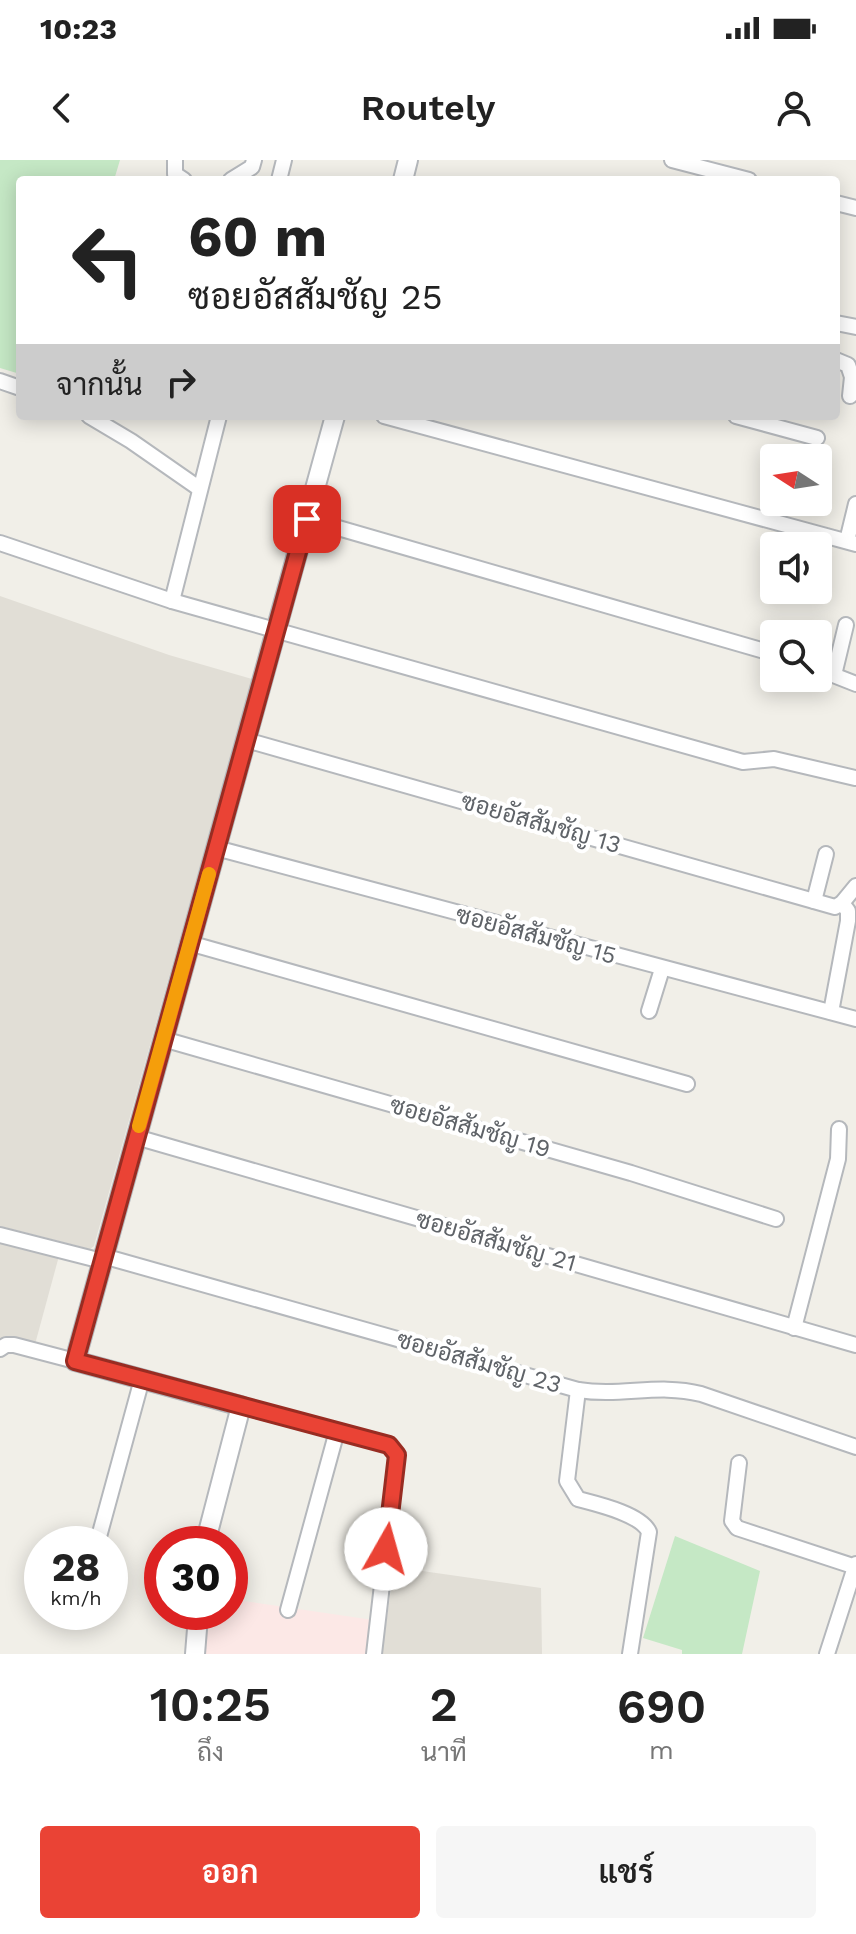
<!DOCTYPE html>
<html lang="th">
<head>
<meta charset="utf-8">
<style>
	:root { --surface:#fff; --page:#f6f6f6; --text:#222; --muted:#767676; --accent:#ea4335 }
	body { margin:0; font-family:"Work Sans",Sarabun,sans-serif; background:var(--page); color:var(--text); height:100vh; display:flex; flex-direction:column; font-size:30px; white-space:nowrap }
	* { box-sizing:border-box; margin:0 }
	p { font-size:26px; color:var(--muted) }
	.icon { flex:none; width:44px; height:44px; fill:none; stroke:currentColor; stroke-width:2; stroke-linecap:round; stroke-linejoin:round }
	.map { position:relative; height:1494px; overflow:hidden }
	.sheet { display:flex; flex-direction:column; background:var(--surface); flex:1 }
	.sheet>* { flex:none }
	.hud { position:absolute; left:16px; top:16px; width:824px; height:244px; border-radius:8px; box-shadow:0 4px 20px #0003; background:#fff; color:var(--text); overflow:hidden }
	.needle { width:52px; rotate:282deg }
	.controls { position:absolute; left:760px; top:284px; display:grid; gap:16px }
	.controls a { display:grid; place-items:center; width:72px; height:72px; border-radius:8px; background:var(--surface); box-shadow:0 4px 20px #0003; font-size:40px }
	.speed { position:absolute; left:24px; top:1366px; display:flex; gap:16px; font-size:40px; font-weight:700; text-align:center }
	.speed>* { display:grid; place-content:center; width:104px; height:104px; border-radius:50%; background:var(--surface); box-shadow:0 4px 20px #0003; line-height:1 }
	.speed small { font-size:20px; font-weight:400 }
	.speed .limit { border:12px solid #d22; background:#fff; color:#111 }
	.pin { position:absolute; display:grid; place-items:center; width:68px; height:68px; color:#fff; margin:-34px; border-radius:16px; box-shadow:0 4px 12px #0006 }
	.me { position:absolute; width:88px; margin:-44px; rotate:7deg; stroke-linejoin:round; filter:drop-shadow(0 0 6px #0008) }
	.turn { display:flex; align-items:center; gap:28px; height:168px; padding:0 40px; font-size:36px }
	.turn .icon { width:104px; height:104px; stroke-width:2.5 }
	.turn b { display:block; font-size:56px; line-height:68px }
	.then { display:flex; align-items:center; height:76px; padding:0 40px; background:#0003; gap:16px; font-size:30px }
	.eta { display:flex; justify-content:space-evenly; align-items:center; height:136px; text-align:center }
	.eta b { font-size:48px; font-weight:600; line-height:56px }
	.primary-button { display:flex; gap:16px; margin-top:auto; padding:16px 40px }
	.primary-button a { flex:1; height:92px; border-radius:8px; background:var(--accent); color:#fff; font-size:32px; font-weight:600; line-height:92px; text-align:center }
	.primary-button a+a { background:var(--page); color:var(--text) }
	.status { display:flex; justify-content:space-between; align-items:center; height:56px; padding:0 40px; background:var(--surface); direction:ltr }
	.status svg { height:22px; fill:currentColor }
	header { display:flex; justify-content:space-between; align-items:center; height:104px; padding:0 40px; background:var(--surface); font-size:36px; font-weight:600 }
	.map>svg:first-child { display:block }
</style>
</head>
<body>
<div class="status"><b>10:23</b><svg viewBox="0 0 49 12"><path d="M0 12V9h3v3zM5 12V6h3v6zM10 12V3h3v9zM15 12V0h3v12zM26 1h20v11H26zM47 4h2v5h-2z"/></svg></div>
<header><svg class="icon" aria-label="back" viewBox="0 0 24 24"><path d="M15 5l-7 7 7 7"/></svg>Routely<svg class="icon" aria-label="person" viewBox="0 0 24 24"><circle cx="12" cy="8" r="4"/><path d="M4 21q1-7 8-7t8 7"/></svg></header>
<div class="map">
<svg width="856" height="1494" viewBox="0 0 856 1494">
	<rect width="100%" height="100%" fill="#f1efe8"/>
	<g fill="#e1ded6">
		<polygon points="0,436 169,495 252,519 94,1086 90,1089 0,1066"/>
		<polygon points="0,1081 59,1096 34,1188 0,1179"/>
		<polygon points="394,1407 541,1428 542,1494 382,1494"/>
	</g>
	<polygon fill="#fce8e6" points="230,1439 373,1460 368,1494 202,1494 203,1452 230,1452"/>
	<g fill="#c5e8c5">
		<polygon points="0,0 120,0 114,20 20,20 20,104 17,106 20,115 20,214 0,208"/>
		<polygon points="675,1376 760,1411 742,1494 682,1494 682,1490 643,1478"/>
	</g>
	<g fill="none" stroke-linecap="round" stroke-linejoin="round">
		<g stroke="#b5b8bc" stroke-width="18">
			<g id="minor">
				<polyline points="175,0 175,14 184,20"/>
				<polyline points="672,0 749,20"/>
				<polyline points="231,20 252,7 254,0"/>
				<polyline points="279,20 284,0"/>
				<polyline points="836,43 856,48"/>
				<polyline points="836,163 856,167"/>
				<polyline points="836,200 848,205 852,217 850,236"/>
				<polyline points="0,221 20,228"/>
				<polyline points="89,256 131,281 200,329"/>
				<polyline points="384,256 856,384"/>
				<polyline points="736,256 817,278"/>
				<polyline points="307,359 768,492"/>
				<polyline points="847,381 856,344"/>
				<polyline points="0,383 172,441 743,602 774,599 855,618"/>
				<polyline points="172,441 219,256"/>
				<polyline points="818,509 856,524"/>
				<polyline points="834,515 846,465"/>
				<polyline points="246,580 835,747 842,743 856,726"/>
				<polyline points="216,688 856,859"/>
				<polyline points="814,741 826,694"/>
				<polyline points="189,783 687,924"/>
				<polyline points="649,851 662,809"/>
				<polyline points="831,852 848,761 848,751 842,743"/>
				<polyline points="163,879 631,1013 776,1059"/>
				<polyline points="136,977 856,1185"/>
				<polyline points="0,1075 102,1101"/>
				<path d="M103 1096 578 1230C622 1237 658 1223 701 1234L856 1287"/>
				<polyline points="794,1168 838,999 839,969"/>
				<polyline points="0,1189 6,1185 14,1185 75,1201"/>
				<path d="M578 1230 567 1321 578 1339C597 1344 641 1354 649 1372L630 1494"/>
				<polyline points="241,1246 389,1285 397,1295 374,1494"/>
				<polyline points="739,1303 732,1361 737,1368 856,1407"/>
				<polyline points="97,1384 142,1219"/>
				<polyline points="288,1450 337,1271"/>
				<polyline points="827,1494 856,1404"/>
			</g>
		</g>
		<g stroke="#b5b8bc" stroke-width="22">
			<g id="tertiary">
				<polyline points="403,20 408,0"/>
				<polyline points="205,1384 241,1246 75,1201 335,256"/>
				<polyline points="194,1452 197,1469 195,1494"/>
			</g>
		</g>
		<use href="#minor" stroke="#fff" stroke-width="14"/>
		<use href="#tertiary" stroke="#fff" stroke-width="18"/>
	</g>
	<g fill="none" stroke-linecap="round" stroke-linejoin="round">
		<g stroke="#982c22" stroke-width="20">
			<polyline id="route" points="307,359 75,1201 389,1285 397,1295 386,1389"/>
		</g>
		<use href="#route" stroke="#ea4335" stroke-width="14"/>
		<polyline stroke="#f59e0b" stroke-width="14" points="139,966 209,714"/>
	</g>
	<g text-anchor="middle" stroke-width="8" stroke-linejoin="round" paint-order="stroke">
		<g font-size="24" fill="#5f6368" stroke="#fff">
			<text transform="translate(541 663) rotate(16)" y="8">ซอยอัสสัมชัญ 13</text>
			<text transform="translate(536 775) rotate(15)" y="8">ซอยอัสสัมชัญ 15</text>
			<text transform="translate(470 967) rotate(16)" y="8">ซอยอัสสัมชัญ 19</text>
			<text transform="translate(496 1081) rotate(16)" y="8">ซอยอัสสัมชัญ 21</text>
			<text transform="translate(479 1202) rotate(16)" y="8">ซอยอัสสัมชัญ 23</text>
		</g>
	</g>
</svg>
<div class="controls">
<a><svg class="needle" viewBox="-14 -14 28 28"><path d="M0-13l5 13h-10z" fill="#e53935"/><path d="M0 13l5-13h-10z" fill="#767676"/></svg></a>
<a><svg class="icon" aria-label="sound" viewBox="0 0 24 24"><path d="M4 9h4l5-4v14l-5-4H4zM17 9q2 3 0 6"/></svg></a>
<a><svg class="icon" aria-label="search" viewBox="0 0 24 24"><circle cx="10" cy="10" r="6"/><path d="M15 15l6 6"/></svg></a>
</div>
<div class="speed"><div>28<small>km/h</small></div><div class="limit">30</div></div>
<div class="pin" style="left:307px;top:359px;background:#d93025"><svg class="icon" aria-label="arrive" viewBox="0 0 24 24"><path d="M6 21V4h12l-3 4 3 4H6"/></svg></div>
<svg class="me" style="left:386px;top:1389px" viewBox="-20 -20 40 40"><circle r="19" fill="#fff"/><path d="M0-13L10 11 0 6-10 11z" fill="#ea4335"/></svg>
<div class="hud">
<div class="turn"><svg class="icon" aria-label="left" viewBox="0 0 24 24"><path d="M17 20v-9H6M10 6l-5 5 5 5"/></svg><div><b>60 m</b>ซอยอัสสัมชัญ 25</div></div>
<div class="then">จากนั้น<svg class="icon" aria-label="right" viewBox="0 0 24 24"><path d="M7 20v-9h11M14 6l5 5-5 5"/></svg></div>
</div>
</div>
<section class="sheet">
<div class="eta">
<div><b>10:25</b><p>ถึง</p></div>
<div><b>2</b><p>นาที</p></div>
<div><b>690</b><p>m</p></div>
</div>
<div class="primary-button"><a>ออก</a><a>แชร์</a></div>
</section>
</body>
</html>
